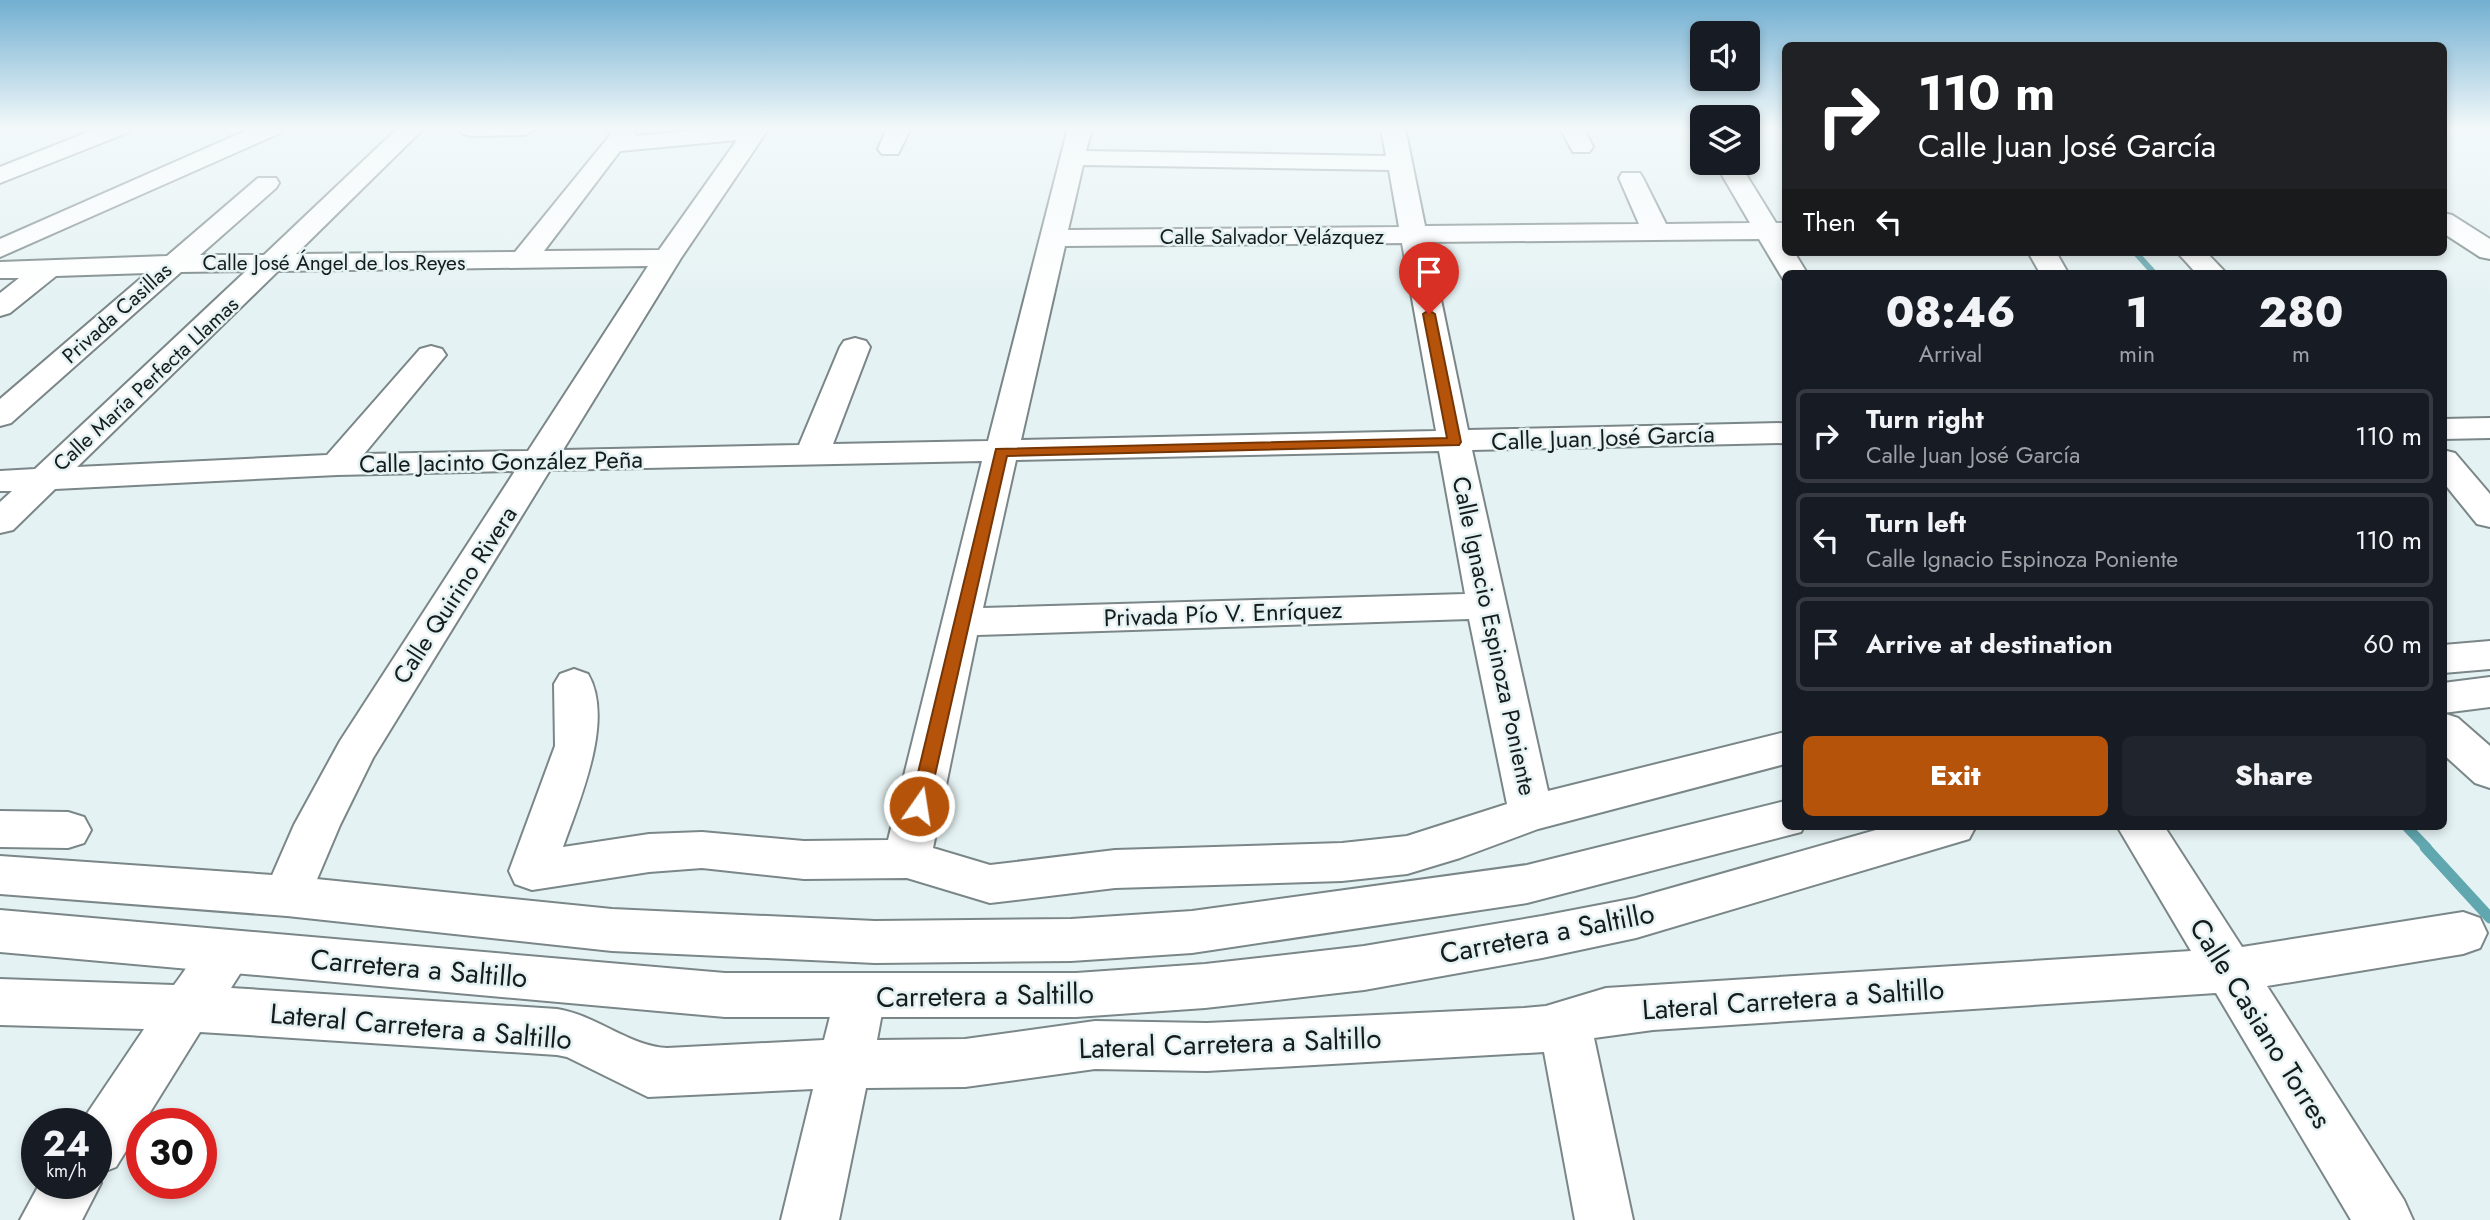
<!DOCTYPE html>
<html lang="en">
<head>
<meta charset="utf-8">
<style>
	:root { --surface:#171b24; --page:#20242c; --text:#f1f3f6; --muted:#9ea1a6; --line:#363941; --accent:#b45309 }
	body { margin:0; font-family:Jost,sans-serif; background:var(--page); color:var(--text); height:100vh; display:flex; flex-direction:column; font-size:26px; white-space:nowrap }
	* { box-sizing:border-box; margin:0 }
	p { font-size:23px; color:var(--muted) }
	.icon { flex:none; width:38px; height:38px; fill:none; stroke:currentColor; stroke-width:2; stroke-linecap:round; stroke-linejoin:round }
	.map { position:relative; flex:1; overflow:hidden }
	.drawer { position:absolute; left:1782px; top:270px; width:665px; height:560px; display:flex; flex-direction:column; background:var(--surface); border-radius:10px; box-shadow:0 4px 10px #0003 }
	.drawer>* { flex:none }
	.guide { position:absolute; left:1782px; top:42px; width:665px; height:214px; border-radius:10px; box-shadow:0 4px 10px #0003; background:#202124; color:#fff; overflow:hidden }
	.tools { position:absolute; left:1690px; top:21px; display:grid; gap:14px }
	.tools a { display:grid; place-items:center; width:70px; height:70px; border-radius:10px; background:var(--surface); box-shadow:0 4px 10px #0003; font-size:35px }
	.speed { position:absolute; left:21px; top:1108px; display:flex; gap:14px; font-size:35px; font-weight:700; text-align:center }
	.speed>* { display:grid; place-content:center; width:91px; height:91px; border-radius:50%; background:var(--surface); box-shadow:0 4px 10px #0003; line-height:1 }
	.speed small { font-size:18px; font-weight:400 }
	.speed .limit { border:10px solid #d22; background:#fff; color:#111 }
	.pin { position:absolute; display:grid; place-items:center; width:60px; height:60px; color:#fff; margin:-72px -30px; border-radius:50% 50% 50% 0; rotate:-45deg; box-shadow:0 0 7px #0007 }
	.pin .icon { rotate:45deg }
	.me { position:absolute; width:77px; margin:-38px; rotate:13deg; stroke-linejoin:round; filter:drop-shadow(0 0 5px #0008) }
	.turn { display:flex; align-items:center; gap:24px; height:147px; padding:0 21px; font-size:32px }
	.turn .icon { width:91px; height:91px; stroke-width:2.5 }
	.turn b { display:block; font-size:49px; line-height:60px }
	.then { display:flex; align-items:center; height:66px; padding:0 21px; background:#0003; gap:14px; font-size:26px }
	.eta { display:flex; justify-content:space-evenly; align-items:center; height:119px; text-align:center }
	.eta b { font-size:42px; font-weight:800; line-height:49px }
	.button { display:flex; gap:14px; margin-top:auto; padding:14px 21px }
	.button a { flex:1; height:80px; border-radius:10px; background:var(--accent); color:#fff; font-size:28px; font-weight:800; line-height:80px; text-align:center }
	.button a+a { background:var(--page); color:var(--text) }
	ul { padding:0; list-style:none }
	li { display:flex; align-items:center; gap:21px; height:94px; margin:0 14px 10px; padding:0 7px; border:4px solid var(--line); border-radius:10px }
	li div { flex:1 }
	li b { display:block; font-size:26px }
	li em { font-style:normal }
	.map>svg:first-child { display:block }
</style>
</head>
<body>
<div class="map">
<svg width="2490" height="1220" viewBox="0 0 2490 1220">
	<rect width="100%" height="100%" fill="#e5f2f3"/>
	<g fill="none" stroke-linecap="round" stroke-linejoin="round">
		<polyline stroke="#61a7af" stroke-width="6" points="2135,252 2154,273"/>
		<polyline stroke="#61a7af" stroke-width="10" points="2406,826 2427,848"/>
		<polyline stroke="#61a7af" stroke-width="11" points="2425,847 2490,918"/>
		<g stroke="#7a8687" stroke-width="4">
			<g id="minor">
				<polygon points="98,128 131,128 127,133 0,183 0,167"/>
				<polygon points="252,128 284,128 280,133 0,257 0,239"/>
				<path d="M398 128H424L296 254 515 252 611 134 605 128H634L636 136 722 128H769L681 258 563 450 799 445 840 347 844 341 855 338 866 341 870 347 833 444 988 441 1068 128H1092L1086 151 1386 156 1381 128H1405L1425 226 1639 224 1619 178 1622 173H1640L1643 178 1666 224 1750 223 1715 163H1739L1776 223H1785V252H1794L1807 273H1785L1783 279 1759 239 1429 242 1468 430 1785 423V443L1472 450 1548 791 1785 732V764L1538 829 1460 858 1407 874 1342 881 1115 888 990 903 907 878 804 879 702 868 649 872 532 890 515 884 509 871 555 746 554 684 560 674 574 669 588 674C615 720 579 801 563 847L649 834 702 832 804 841 888 840 982 461 550 470 373 758 340 825 304 910 287 916 270 910 263 896 294 825 340 741 515 471 337 475 55 489 13 530 0 533V502L12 491H0V471L35 469 246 271 181 272 11 423 0 426V399L147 273 56 276 10 313 0 316V293L19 278H0V262L167 256 258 178H276L279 183 276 188 200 255H264ZM737 140 659 250 544 251 620 151ZM1083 165 1389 170 1399 227 1068 230ZM1402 243 1436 431 1021 440 1065 246ZM648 266 528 451 364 454 446 355 442 349 431 346 420 349 327 455 77 467 278 271ZM1439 451 1465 594 983 608 1016 460ZM1469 619 1507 804 1407 836 1342 843 1115 850 990 865 933 848 977 635Z"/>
				<polygon points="537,128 525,135 471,136 463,134 459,129"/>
				<polygon points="887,128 911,128 898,154 882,154 878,149"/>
				<polygon points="1560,128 1584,128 1593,147 1589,152 1573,152"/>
				<polygon points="2443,213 2452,215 2490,239 2490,259 2480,257 2443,233"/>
				<polygon points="2028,252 2056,252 2068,273 2040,273"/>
				<polygon points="2177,252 2206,252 2226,273 2196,273"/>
				<polygon points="2490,418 2490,438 2443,439 2443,419"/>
				<polygon points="2443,450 2455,453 2490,494 2490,527 2477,524 2443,482"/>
				<polygon points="2443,713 2458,718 2490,746 2490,788 2475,783 2443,754"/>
				<polygon points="0,811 68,812 84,817 91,830 84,843 68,848 0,847"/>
				<path d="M2117 826H2164L2242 947 2463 912 2480 918 2487 933 2480 948 2463 954 2267 986 2404 1200 2413 1220H2351L2216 993 1653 1030 1594 1038 1633 1220H1575L1544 1052 1207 1071 1095 1069 965 1087 866 1088 839 1220H781L813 1089 648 1097 567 1057 557 1055 200 1032 116 1167 98 1174 101 1183 82 1220H20L40 1183H96V1124H80L144 1029 0 1025V979L174 985C196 957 208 921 247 935L255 950 231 988 557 1009C596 1015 629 1046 667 1048L824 1040 835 997 842 981 860 975 878 981 885 997 877 1040 965 1039 1095 1021 1207 1023 1524 1008 1546 1006 1606 988 2191 951Z"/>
			</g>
		</g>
		<g stroke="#7a8687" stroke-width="4">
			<g id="major">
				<polygon points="2490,641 2490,669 2443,673 2443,645"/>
				<polygon points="2490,677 2490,707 2443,713 2443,683"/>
				<polygon points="1785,801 1785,826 1804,826 1801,832 1527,903 1192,953 1071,961 875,963 612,951 287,916 0,894 0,856 287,876 612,909 875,921 1071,919 1192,911 1527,865"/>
				<polygon points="1890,826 1976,826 1969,839 1636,938 1542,958 1364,990 1205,1008 1076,1017 725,1017 0,952 0,910 725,973 1076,973 1205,964 1364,946 1542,916 1636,898"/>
			</g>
		</g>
		<use href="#minor" fill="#fff" fill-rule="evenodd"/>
		<use href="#major" fill="#fff" fill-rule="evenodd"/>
	</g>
	<linearGradient id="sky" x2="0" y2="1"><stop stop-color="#72afd1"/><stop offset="0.43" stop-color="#f3f9fa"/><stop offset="1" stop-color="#f3f9fa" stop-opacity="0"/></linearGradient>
	<rect width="2490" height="299" fill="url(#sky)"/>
	<polygon fill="#b45309" stroke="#753606" stroke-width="2" points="1429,310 1435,314 1461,442 1459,445 1007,456 928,806 926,811 913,811 910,806 996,449 1447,438 1423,314"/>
	<g text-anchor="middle" stroke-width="5" stroke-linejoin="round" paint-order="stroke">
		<g font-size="21" fill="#161b1b" stroke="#e5f2f3">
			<text x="1272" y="244">Calle Salvador Velázquez</text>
			<text x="334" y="270">Calle José Ángel de los Reyes</text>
			<text transform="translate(117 313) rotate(-42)" y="7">Privada Casillas</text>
			<text transform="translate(146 384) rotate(-43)" y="7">Calle María Perfecta Llamas</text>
		</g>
		<g font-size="24" fill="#161b1b" stroke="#e5f2f3">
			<text transform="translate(1603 438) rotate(-2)" y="8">Calle Juan José García</text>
			<text transform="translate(501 462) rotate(-1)" y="8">Calle Jacinto González Peña</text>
			<text transform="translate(455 595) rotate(-57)" y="8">Calle Quirino Rivera</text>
			<text transform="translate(1223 614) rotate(-2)" y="8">Privada Pío V. Enríquez</text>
			<text transform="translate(1494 636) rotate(78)" y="8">Calle Ignacio Espinoza Poniente</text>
		</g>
		<g font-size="28" fill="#161b1b" stroke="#e5f2f3">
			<text transform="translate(1547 933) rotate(-11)" y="10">Carretera a Saltillo</text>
			<text transform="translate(419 968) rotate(5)" y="10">Carretera a Saltillo</text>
			<text transform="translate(985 995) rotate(-1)" y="10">Carretera a Saltillo</text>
			<text transform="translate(1793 999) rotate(-4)" y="10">Lateral Carretera a Saltillo</text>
			<text transform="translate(2261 1023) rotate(58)" y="10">Calle Casiano Torres</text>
			<text transform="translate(421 1026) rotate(5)" y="10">Lateral Carretera a Saltillo</text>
			<text transform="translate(1230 1043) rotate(-2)" y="10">Lateral Carretera a Saltillo</text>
		</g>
	</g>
</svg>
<div class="tools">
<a><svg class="icon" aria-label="sound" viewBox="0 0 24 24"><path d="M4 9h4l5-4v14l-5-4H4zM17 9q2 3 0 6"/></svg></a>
<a><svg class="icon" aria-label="layers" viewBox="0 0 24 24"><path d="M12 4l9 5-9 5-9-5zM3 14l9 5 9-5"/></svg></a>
</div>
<div class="speed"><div>24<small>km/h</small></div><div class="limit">30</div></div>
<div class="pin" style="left:1429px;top:314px;background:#d93025"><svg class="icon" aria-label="arrive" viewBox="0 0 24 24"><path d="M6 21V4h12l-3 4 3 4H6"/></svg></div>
<svg class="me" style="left:919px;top:806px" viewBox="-20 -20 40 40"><circle r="17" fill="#b45309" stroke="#fff" stroke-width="3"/><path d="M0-11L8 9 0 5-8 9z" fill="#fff"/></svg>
<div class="guide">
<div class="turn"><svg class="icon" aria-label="right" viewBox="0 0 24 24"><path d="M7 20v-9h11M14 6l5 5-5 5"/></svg><div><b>110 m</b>Calle Juan José García</div></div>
<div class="then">Then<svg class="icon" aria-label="left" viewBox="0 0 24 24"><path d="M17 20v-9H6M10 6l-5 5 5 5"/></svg></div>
</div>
<section class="drawer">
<div class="eta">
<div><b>08:46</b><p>Arrival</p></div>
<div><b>1</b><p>min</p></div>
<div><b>280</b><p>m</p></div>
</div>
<ul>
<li><svg class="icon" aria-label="right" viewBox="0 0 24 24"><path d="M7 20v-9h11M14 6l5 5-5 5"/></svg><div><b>Turn right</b><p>Calle Juan José García</p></div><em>110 m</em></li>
<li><svg class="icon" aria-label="left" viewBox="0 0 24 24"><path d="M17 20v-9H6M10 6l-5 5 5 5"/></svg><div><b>Turn left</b><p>Calle Ignacio Espinoza Poniente</p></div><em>110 m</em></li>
<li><svg class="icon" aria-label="arrive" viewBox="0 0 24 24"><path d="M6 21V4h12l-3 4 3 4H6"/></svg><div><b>Arrive at destination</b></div><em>60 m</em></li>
</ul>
<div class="button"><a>Exit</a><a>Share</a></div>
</section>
</div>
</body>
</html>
